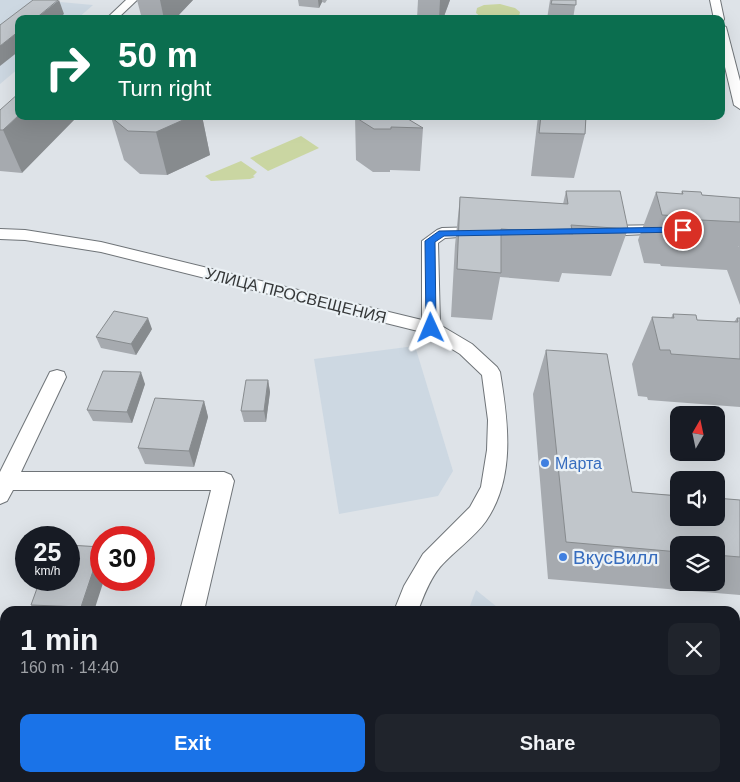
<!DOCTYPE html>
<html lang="en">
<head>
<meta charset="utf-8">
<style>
	:root { --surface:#171b24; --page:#20242c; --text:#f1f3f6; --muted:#9ea1a6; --accent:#1a73e8 }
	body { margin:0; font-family:Helvetica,sans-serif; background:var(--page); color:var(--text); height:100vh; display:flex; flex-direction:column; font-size:19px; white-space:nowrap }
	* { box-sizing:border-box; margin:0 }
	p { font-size:16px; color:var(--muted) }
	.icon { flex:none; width:28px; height:28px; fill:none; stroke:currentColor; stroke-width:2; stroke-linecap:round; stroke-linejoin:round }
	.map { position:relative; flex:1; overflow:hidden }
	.sheet { position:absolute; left:0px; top:606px; width:740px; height:176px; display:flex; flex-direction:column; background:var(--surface); border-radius:15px 15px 0 0; box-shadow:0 5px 20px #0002 }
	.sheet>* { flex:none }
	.guide { position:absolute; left:15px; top:15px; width:710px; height:105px; border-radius:10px; box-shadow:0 5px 20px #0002; background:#0b6e4f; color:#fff; overflow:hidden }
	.needle { width:32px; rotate:9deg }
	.fabs { position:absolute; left:670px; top:406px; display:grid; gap:10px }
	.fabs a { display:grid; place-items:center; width:55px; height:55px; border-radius:10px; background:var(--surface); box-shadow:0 5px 20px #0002; font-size:25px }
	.speed { position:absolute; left:15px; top:526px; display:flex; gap:10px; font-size:25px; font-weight:700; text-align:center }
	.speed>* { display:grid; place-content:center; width:65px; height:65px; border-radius:50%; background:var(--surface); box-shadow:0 5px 20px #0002; line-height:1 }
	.speed small { font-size:12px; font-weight:400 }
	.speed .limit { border:8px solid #d22; background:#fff; color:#111 }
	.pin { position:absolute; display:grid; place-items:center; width:42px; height:42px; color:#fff; margin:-21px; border:2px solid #fff; border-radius:50%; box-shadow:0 1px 5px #0007 }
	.me { position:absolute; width:55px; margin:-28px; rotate:359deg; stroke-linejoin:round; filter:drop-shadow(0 0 4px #0008) }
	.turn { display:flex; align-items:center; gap:18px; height:105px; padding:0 20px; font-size:22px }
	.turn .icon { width:65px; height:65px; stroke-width:2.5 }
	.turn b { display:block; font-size:35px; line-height:42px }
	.round { display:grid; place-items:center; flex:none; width:52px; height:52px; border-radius:10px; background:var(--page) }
	.headline { display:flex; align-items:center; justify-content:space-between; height:85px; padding:0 20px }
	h1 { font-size:30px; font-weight:800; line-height:38px }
	.button { display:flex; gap:10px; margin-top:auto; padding:10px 20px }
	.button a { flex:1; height:58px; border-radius:10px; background:var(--accent); color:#fff; font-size:20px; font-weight:800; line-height:58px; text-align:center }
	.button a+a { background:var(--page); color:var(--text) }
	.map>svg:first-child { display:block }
</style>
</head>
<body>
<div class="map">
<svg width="740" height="782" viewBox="0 0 740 782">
	<rect width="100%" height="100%" fill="#dee3e8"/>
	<g fill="#cdd8e2">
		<polygon points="0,0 38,0 93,5 77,19 19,19 19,68 0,84"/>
		<polygon points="415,346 453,471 438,496 339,514 314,359"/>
		<polygon points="476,590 502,611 468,611"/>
		<polygon points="735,676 740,690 740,782 463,782 462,778 735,778"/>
	</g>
	<g fill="#cad6a2">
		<polygon points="500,4 515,8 520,12 519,17 517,19 483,19 476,13 477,8 484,5"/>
		<polygon points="301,136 319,148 268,171 250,158"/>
		<polygon points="241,161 257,172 253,176 255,177 250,179 211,181 205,176"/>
	</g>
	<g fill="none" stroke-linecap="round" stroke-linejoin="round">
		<g stroke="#6f7478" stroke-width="2">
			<g id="minor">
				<polygon points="126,0 137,0 117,19 106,19"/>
				<polygon points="710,0 720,0 724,19 723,21 721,19 714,19"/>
				<polygon points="721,24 726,27 740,81 740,109 734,105 721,50"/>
				<polygon points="666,225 671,227 674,230 671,233 601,236 596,234 593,231 596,228 601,226"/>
				<path d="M481 227 486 229 489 232 486 235 445 238 438 243 440 325 472 344 497 367 500 372C508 421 516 477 486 521 474 538 454 551 440 567 430 579 423 597 418 611H394L404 586 423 554 470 507 481 487 487 450 488 420 482 375 460 354 426 333 101 252 25 240 0 239V229L25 230 101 242 422 320V241L437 230 442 228Z"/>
				<polygon points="57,370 64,372 66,377 21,472 224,472 231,475 234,481 204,611 180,611 211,490 13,490 7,501 0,504 0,472 50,372"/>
				<polygon points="138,778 166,778 165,782 137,782"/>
				<polygon points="400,778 428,778 430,782 402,782"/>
			</g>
		</g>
		<use href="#minor" fill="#fff" fill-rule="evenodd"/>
	</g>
	<g fill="#a6aaaf" fill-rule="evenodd">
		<polygon points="137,0 193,0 175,19 142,19"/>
		<polygon points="298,0 327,0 325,3 322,2 319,8 299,6"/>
		<polygon points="418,0 450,0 443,19 417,19"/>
		<polygon points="550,0 576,0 573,19 547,19"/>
		<polygon points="0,110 22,173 0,171"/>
		<polygon points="202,116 210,155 167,175 140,174 124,160 111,117"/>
		<polygon points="355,116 423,128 420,171 390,170 390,172 373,172 356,160"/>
		<polygon points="538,116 586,116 585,134 574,178 531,176"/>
		<polygon points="566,191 628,229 611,276 562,273 559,282 500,277 492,320 451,317 455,245 460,197 563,204"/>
		<polygon points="682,191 702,195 740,198 740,245 738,247 740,245 740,305 727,270 661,266 660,264 644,263 638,240 656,192 681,194"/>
		<polygon points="673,314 697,320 734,322 737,318 740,318 740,407 648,400 647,397 638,396 632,364 652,317 671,318"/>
		<polygon points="152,329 136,355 101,348 96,337"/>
		<path d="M546 350 632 492 740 500V595L548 579 533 394ZM679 545H716V582H679Z"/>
		<polygon points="268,380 270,392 266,422 244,422 241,411"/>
		<polygon points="145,384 132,423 93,421 87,410"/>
		<polygon points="204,401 208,417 194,467 145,464 138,448"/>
		<polygon points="101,547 101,580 94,611 37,611 31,605"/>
		<polygon points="586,778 724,778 725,782 586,782"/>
	</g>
	<g fill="#878b8e">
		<polygon points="59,0 64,14 58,19 35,19"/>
		<polygon points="160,0 193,0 175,19 164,19"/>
		<polygon points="318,0 322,0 322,2 319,8"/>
		<polygon points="440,0 450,0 443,19 439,19"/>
		<polygon points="19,31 19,51 0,66 0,46"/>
		<polygon points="19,115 19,116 78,116 22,173 3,130"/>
		<polygon points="192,116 202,116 210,155 167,175 156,132"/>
		<polygon points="148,318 152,329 136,355 131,344"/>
		<polygon points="141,372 145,384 132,423 127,412"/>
		<polygon points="268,380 270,392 266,422 264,411"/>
		<polygon points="204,401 208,417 194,467 189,451"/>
		<polygon points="101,547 101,580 104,580 94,611 85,611 81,607"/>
		<polygon points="20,778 28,778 31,779 31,782 19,782"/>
	</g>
	<g fill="#c1c6cb" stroke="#878b8e">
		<polygon points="33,0 58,0 35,19 19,19 19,31 0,46 0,25"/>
		<polygon points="552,0 576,0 576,5 551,4"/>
		<polygon points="19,93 19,115 3,130 0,130 0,110"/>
		<polygon points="113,116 192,116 156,132 128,131 111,117"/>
		<polygon points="355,116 403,116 423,128 391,127 391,129 374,129 355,117"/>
		<polygon points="541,116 586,116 585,134 539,133"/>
		<polygon points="566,191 620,191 628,229 571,225 573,234 501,229 501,273 457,269 460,197 568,204"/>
		<polygon points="682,191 701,192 702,195 740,198 740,222 681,219 680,216 662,215 656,192 683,194"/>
		<polygon points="114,311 148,318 131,344 96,337"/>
		<polygon points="673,314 696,315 697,320 738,322 737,318 740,318 740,359 671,354 670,350 660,350 652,317 674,318"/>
		<polygon points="546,350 607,354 632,492 679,496 679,518 716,518 716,498 740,500 740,557 716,555 716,545 679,545 679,552 566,542"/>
		<polygon points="103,371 141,372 127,412 87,410"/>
		<polygon points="246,380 268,380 264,411 241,411"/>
		<polygon points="155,398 204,401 189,451 138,448"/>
		<polygon points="69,545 101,547 81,607 31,605 40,580 69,580"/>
		<polygon points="0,773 5,773 5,778 20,778 19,782 0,782"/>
		<polygon points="599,778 724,778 725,782 599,782"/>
	</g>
	<polygon fill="#1a73e8" stroke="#114b97" points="683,227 687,230 686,232 444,236 435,242 436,328 431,332 426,328 425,241 439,231"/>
	<g fill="#3f7fe0" stroke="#ebf1f5" stroke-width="2">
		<circle cx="545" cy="463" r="5"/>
		<circle cx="563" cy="557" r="5"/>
	</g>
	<g text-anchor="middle" stroke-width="4.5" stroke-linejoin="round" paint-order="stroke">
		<g font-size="16" fill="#363839" stroke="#ebf1f5">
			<text transform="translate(296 295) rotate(14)" y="6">УЛИЦА ПРОСВЕЩЕНИЯ</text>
		</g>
		<g font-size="16" fill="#366cbe" stroke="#ebf1f5" text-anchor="start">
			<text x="555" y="469">Марта</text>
		</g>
		<g font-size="19" fill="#366cbe" stroke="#ebf1f5" text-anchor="start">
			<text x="573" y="564">ВкусВилл</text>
		</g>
	</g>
</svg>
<div class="fabs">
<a><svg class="needle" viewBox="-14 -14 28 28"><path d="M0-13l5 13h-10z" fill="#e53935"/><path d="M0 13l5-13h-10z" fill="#9ea1a6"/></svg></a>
<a><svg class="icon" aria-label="sound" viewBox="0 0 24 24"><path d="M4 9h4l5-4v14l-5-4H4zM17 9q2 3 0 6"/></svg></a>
<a><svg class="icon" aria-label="layers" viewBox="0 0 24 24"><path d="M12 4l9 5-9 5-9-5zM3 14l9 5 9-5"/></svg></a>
</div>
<div class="speed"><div>25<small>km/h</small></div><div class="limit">30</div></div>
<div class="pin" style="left:683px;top:230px;background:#d93025"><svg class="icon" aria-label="arrive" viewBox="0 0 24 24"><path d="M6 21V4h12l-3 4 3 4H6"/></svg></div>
<svg class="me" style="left:431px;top:328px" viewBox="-20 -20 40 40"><path d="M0-17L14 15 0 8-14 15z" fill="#1a73e8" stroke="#fff" stroke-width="4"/></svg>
<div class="guide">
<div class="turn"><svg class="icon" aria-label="right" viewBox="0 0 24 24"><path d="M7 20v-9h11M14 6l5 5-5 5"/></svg><div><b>50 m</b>Turn right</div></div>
</div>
<section class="sheet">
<div class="headline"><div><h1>1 min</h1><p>160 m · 14:40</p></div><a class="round"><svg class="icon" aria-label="close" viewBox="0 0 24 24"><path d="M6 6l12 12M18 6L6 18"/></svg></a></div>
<div class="button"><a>Exit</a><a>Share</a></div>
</section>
</div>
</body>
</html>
